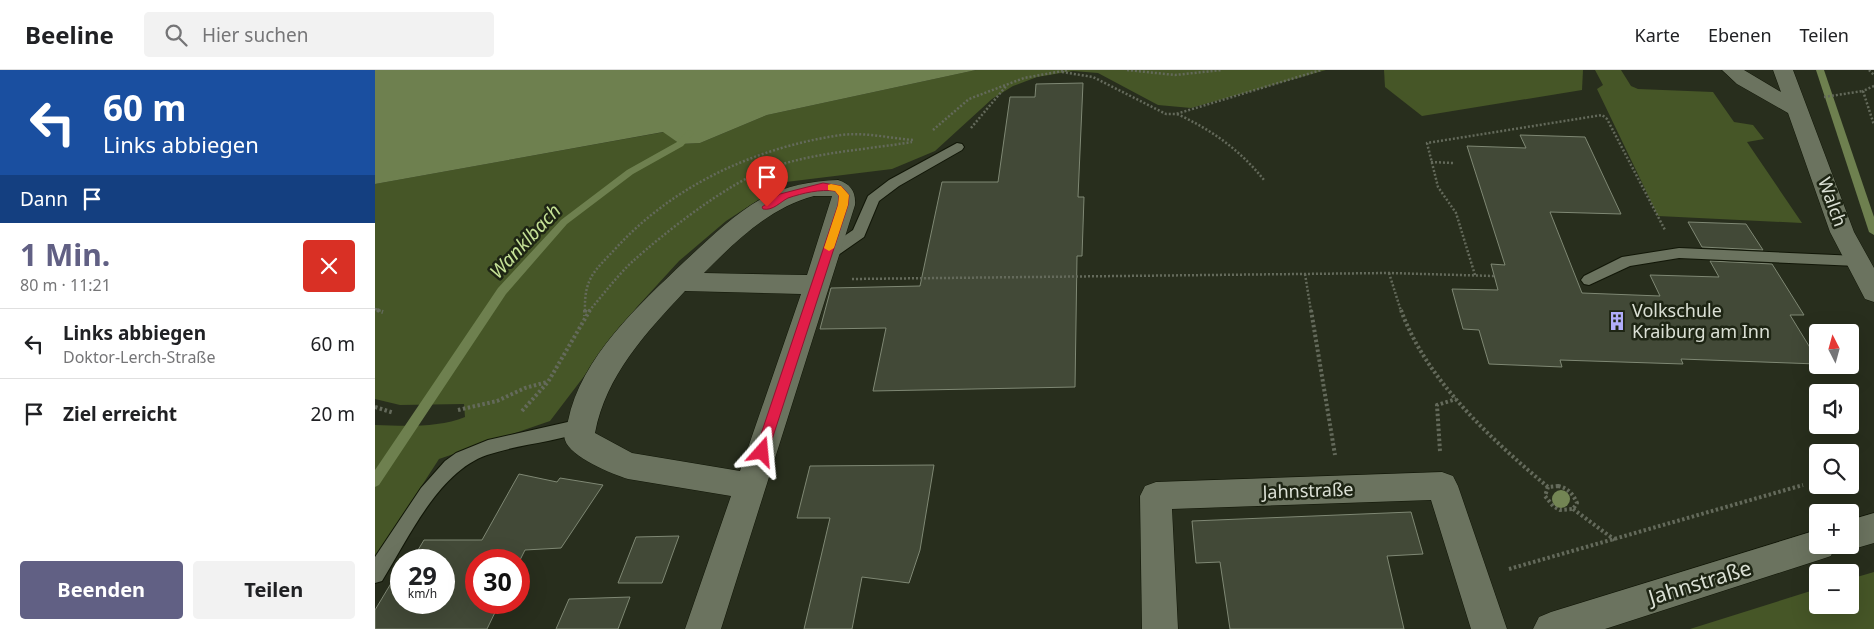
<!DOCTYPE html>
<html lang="de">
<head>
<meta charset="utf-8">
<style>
	:root { --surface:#fff; --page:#f2f2f2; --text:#202124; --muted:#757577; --line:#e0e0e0; --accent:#616084 }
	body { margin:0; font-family:"Noto Sans",sans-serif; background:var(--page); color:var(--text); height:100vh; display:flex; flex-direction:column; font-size:19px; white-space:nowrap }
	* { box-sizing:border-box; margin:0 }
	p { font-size:16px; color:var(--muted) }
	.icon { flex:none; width:28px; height:28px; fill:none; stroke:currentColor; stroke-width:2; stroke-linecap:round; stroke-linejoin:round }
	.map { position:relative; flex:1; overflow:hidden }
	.drawer { display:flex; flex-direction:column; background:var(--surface); width:375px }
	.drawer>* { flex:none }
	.hud { background:#1a4fa0; color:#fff; overflow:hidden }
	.needle { width:32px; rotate:354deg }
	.fabs { position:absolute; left:1434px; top:254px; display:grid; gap:10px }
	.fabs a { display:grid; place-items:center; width:50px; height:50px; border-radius:5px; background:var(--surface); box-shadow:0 5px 20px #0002; font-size:25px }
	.speed { position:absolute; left:15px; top:479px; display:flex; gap:10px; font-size:25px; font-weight:700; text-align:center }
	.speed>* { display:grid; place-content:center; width:65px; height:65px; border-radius:50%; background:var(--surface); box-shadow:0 5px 20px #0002; line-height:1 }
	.speed small { font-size:12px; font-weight:400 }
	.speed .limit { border:8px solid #d22; background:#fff; color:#111 }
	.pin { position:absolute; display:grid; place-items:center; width:42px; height:42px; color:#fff; margin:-51px -21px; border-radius:50% 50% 50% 0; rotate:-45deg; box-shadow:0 0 5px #0007 }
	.pin .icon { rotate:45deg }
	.me { position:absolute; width:55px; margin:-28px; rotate:18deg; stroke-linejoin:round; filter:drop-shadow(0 0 4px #0008) }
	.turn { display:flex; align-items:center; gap:18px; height:105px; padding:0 20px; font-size:22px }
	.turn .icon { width:65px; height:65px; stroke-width:2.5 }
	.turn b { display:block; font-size:35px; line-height:42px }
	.then { display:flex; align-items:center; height:48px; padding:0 20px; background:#0003; gap:10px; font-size:19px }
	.round { display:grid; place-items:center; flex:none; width:52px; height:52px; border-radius:5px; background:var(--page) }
	.headline { display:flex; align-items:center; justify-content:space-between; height:85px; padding:0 20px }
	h1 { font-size:30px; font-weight:700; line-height:38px; color:var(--accent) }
	.primary-button { display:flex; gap:10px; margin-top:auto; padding:10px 20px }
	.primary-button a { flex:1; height:58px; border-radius:5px; background:var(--accent); color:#fff; font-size:20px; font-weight:700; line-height:58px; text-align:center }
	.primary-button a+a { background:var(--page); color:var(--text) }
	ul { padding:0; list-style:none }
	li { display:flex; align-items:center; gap:15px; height:70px; padding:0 20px; border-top:1px solid var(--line) }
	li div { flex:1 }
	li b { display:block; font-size:19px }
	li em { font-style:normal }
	header { display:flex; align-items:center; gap:30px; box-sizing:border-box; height:70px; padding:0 25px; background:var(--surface); border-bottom:1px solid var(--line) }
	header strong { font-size:24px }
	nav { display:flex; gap:28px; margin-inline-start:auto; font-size:18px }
	.search { width:350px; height:45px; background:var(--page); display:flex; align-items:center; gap:12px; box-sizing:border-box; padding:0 18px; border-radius:5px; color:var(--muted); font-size:19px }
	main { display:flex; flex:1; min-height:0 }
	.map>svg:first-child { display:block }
</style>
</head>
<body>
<header>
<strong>Beeline</strong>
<div class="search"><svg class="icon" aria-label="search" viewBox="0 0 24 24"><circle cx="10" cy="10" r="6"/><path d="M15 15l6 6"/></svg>Hier suchen</div>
<nav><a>Karte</a><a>Ebenen</a><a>Teilen</a></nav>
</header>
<main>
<section class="drawer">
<div class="hud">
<div class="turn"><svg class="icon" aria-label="left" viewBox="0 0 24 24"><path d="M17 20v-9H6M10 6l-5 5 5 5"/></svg><div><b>60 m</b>Links abbiegen</div></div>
<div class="then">Dann<svg class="icon" aria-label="arrive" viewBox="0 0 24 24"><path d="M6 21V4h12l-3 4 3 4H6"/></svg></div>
</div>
<div class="headline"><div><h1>1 Min.</h1><p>80 m · 11:21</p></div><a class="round" style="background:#d93025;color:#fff"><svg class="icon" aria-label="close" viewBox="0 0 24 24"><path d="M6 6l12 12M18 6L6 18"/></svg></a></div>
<ul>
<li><svg class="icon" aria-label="left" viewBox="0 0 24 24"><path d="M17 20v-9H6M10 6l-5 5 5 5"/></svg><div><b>Links abbiegen</b><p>Doktor-Lerch-Straße</p></div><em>60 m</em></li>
<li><svg class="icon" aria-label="arrive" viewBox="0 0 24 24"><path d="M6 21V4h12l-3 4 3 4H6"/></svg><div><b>Ziel erreicht</b></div><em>20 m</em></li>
</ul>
<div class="primary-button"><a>Beenden</a><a>Teilen</a></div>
</section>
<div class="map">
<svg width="1499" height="559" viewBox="0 0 1499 559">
	<rect width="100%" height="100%" fill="#282e1d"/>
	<g fill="#465627">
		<path d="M601 0H951L816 38 783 35 723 3 698 1 662 7 638 16 617 29 560 81 517 99 411 112 351 151 304 191 261 238 175 351 64 389 0 488V355C29 356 63 358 90 347L89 334 25 335 0 329V114L289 62 305 74 325 73 392 45Z"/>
		<polygon points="1009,0 1208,0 1207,20 1047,46 1010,17"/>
		<polygon points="1220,0 1246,0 1256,16 1263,19 1338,22 1359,52 1378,55 1389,69 1372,72 1427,153 1283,146 1222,19 1228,15"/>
		<polygon points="1499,502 1499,559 1315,559 1442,519 1442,535 1475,535 1475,509"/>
	</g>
	<polygon fill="#6e804f" points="0,0 601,0 392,45 325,73 305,74 288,62 0,114"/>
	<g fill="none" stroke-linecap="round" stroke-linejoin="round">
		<g fill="#6e804f" fill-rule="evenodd">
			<polygon points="1441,0 1449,0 1499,147 1499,165 1494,162"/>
			<polygon points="315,60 319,63 308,76 258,104 192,154 131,224 4,415 0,417 0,400 123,218 186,150 252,100 302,72 312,61"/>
		</g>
	</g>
	<g fill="#424937" stroke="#7f8874">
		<polygon points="708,13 703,127 709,127 707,186 702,186 700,317 498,321 511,258 445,259 456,218 545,216 567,112 623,112 635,27 660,27 661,14"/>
		<polygon points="1145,65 1210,67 1246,144 1175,142 1207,223 1285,226 1275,205 1344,207 1335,191 1397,194 1429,245 1415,245 1442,289 1442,294 1306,289 1308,294 1185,290 1187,297 1114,294 1104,260 1088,259 1077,219 1123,220 1116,194 1130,195 1092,76 1151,78"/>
		<polygon points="1313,152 1371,154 1388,180 1327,177"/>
		<polygon points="559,395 545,480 534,513 487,507 477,559 429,559 455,448 422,448 435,396"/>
		<polygon points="144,404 182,412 185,408 228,415 186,478 150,480 144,492 144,490 101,490 101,532 125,532 112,559 0,559 0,540 21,505 26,505 26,532 69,532 69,490 37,490 49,470 107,470"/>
		<polygon points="1036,442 1048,484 1012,486 1029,559 855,559 845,492 821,493 817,451"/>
		<polygon points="304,466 287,513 243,513 261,467"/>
		<polygon points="255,527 243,559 181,559 194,529"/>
	</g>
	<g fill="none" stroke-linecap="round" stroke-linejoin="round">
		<g stroke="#111607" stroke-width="2">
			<g id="lane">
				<polygon points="582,73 587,74 589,77 587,80 524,116 504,131 489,167 456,190 446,190 444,186 446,182 478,160 493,126 514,110"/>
				<polygon points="1304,178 1482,186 1487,187 1489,191 1487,195 1482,196 1304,188 1255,196 1214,215 1209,214 1206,210 1209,206 1247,187"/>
				<path d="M206 349 212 351 215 356 212 361C180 372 145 374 112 385 63 402 33 469 7 511L0 513V487L46 418 70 391 81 383 113 370Z"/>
			</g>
		</g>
		<g stroke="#111607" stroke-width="1">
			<g id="street">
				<polygon points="1347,0 1369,0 1406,22 1398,0 1418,0 1479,162 1499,198 1499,232 1490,229 1455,162 1413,43 1362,14"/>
				<path d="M463 110C476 114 481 122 480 135L346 559H310L356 426 253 409C237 404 195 387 190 370 188 365 191 357 193 351 206 287 264 235 310 191 334 169 358 145 386 129 410 116 436 111 463 110ZM439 126H457L432 205 329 203C361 171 394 138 439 126ZM310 221 426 224 365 401 257 383 220 363C231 305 271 263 310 221Z"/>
				<polygon points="1067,402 1078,406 1083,416 1132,559 1096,559 1056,430 797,439 803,559 767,559 765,426 770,416 781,412"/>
				<polygon points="1499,443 1499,473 1475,480 1464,476 1475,475 1475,450"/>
				<polygon points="1442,460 1442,475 1460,475 1456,486 1444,490 1230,559 1158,559 1164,547 1176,542"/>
			</g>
		</g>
		<g stroke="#646a5b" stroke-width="2.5" stroke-dasharray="2 2" stroke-linecap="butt">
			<polyline points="752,0 800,5 847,0"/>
			<polyline points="1494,0 1499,5"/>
			<polyline points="687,2 718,7 791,44 801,44 946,0"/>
			<polyline points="1499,16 1488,21 1499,55"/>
			<polyline points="1449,27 1488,21"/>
			<path d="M802 44C837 60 865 80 889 110"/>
			<polyline points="596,58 632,15"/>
			<polyline points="558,60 594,29 649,8 693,0"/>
			<polyline points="1056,92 1078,93"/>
			<polyline points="1014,203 1026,241"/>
			<polyline points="930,204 936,241"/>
			<polyline points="1100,205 1081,143 1063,117 1052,73 1227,45 1232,49 1290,160"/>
			<polyline points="477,209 1014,203 1119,206"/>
			<polyline points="0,239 6,241"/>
			<path d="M210 241C209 207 220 201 242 177 300 114 383 77 466 65 490 62 514 68 538 70"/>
			<path d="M214 241C228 225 241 207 257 192 289 163 354 112 395 98 441 82 489 80 537 72"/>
		</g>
		<g stroke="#646a5b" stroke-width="4" stroke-dasharray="2.5 2.5" stroke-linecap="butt">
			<polyline points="2,240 8,242"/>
			<polyline points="210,240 210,246"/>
			<polyline points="936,240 960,385"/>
			<path d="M1026 240C1051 310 1117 370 1173 417"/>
			<polyline points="0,337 19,343"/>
			<polyline points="83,340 122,331 150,318 172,312"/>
			<polyline points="147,341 173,312 215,240"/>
			<polyline points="1065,381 1062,335 1081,329"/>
			<path d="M1183 416C1193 418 1198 424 1202 433L1198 439 1185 440 1178 436 1170 426 1173 417Z"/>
			<polyline points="1198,439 1240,470"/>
			<polyline points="1134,499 1428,415"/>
		</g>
		<use href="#lane" fill="#6b735f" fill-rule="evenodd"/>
		<use href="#street" fill="#6b735f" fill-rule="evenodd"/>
	</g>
	<circle fill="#738554" cx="1186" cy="429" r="9"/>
	<path fill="#e11d48" stroke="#92132f" d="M448 113 466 116 474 125 473 135 393 382 387 387 380 382 463 135 464 126 460 121C445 119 428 123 413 128 405 132 398 141 388 139L387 137 405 124Z"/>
	<polygon fill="#f59e0b" points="456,114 466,116 474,125 473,135 459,178 454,181 449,178 463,135 464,126 460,121 453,120 453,115"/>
	<defs>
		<g id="building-bare" transform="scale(1.5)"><path d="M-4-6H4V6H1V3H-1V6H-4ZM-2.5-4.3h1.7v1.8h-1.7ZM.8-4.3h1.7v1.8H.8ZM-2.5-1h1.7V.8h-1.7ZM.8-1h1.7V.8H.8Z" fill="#b1adfa" stroke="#1e2514" stroke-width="2.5" paint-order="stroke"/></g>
	</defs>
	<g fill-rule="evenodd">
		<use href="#building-bare" x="1242" y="251"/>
	</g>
	<g text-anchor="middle" stroke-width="5" stroke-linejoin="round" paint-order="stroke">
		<g font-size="18" fill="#dbe0d5" stroke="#1e2514">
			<text transform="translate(1457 132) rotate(70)" y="6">Walch</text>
			<text transform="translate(933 421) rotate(-2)" y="6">Jahnstraße</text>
		</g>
		<g font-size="18" fill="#dbe0d5" stroke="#1e2514" text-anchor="start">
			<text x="1257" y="247">Volkschule<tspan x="1257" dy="21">Kraiburg am Inn</tspan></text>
		</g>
		<g font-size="19" font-style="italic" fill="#c5e196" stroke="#1e2514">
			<text transform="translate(150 171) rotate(-47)" y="7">Wanklbach</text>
		</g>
		<g font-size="21" fill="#dbe0d5" stroke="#1e2514">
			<text transform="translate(1325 513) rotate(-17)" y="7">Jahnstraße</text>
		</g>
	</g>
</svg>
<div class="fabs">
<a><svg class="needle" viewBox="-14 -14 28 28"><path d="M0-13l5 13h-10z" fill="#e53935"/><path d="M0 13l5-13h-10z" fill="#757577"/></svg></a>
<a><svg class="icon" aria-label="sound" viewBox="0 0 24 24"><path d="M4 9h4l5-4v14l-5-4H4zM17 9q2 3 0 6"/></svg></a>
<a><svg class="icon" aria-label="search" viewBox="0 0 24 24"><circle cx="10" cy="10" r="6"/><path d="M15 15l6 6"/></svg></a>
<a>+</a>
<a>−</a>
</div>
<div class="speed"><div>29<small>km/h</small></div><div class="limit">30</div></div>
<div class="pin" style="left:392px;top:137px;background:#d93025"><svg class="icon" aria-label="arrive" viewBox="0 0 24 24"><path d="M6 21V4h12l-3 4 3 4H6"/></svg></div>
<svg class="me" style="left:387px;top:382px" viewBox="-20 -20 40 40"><path d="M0-17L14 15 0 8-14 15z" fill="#e11d48" stroke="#fff" stroke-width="4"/></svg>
</div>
</main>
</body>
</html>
